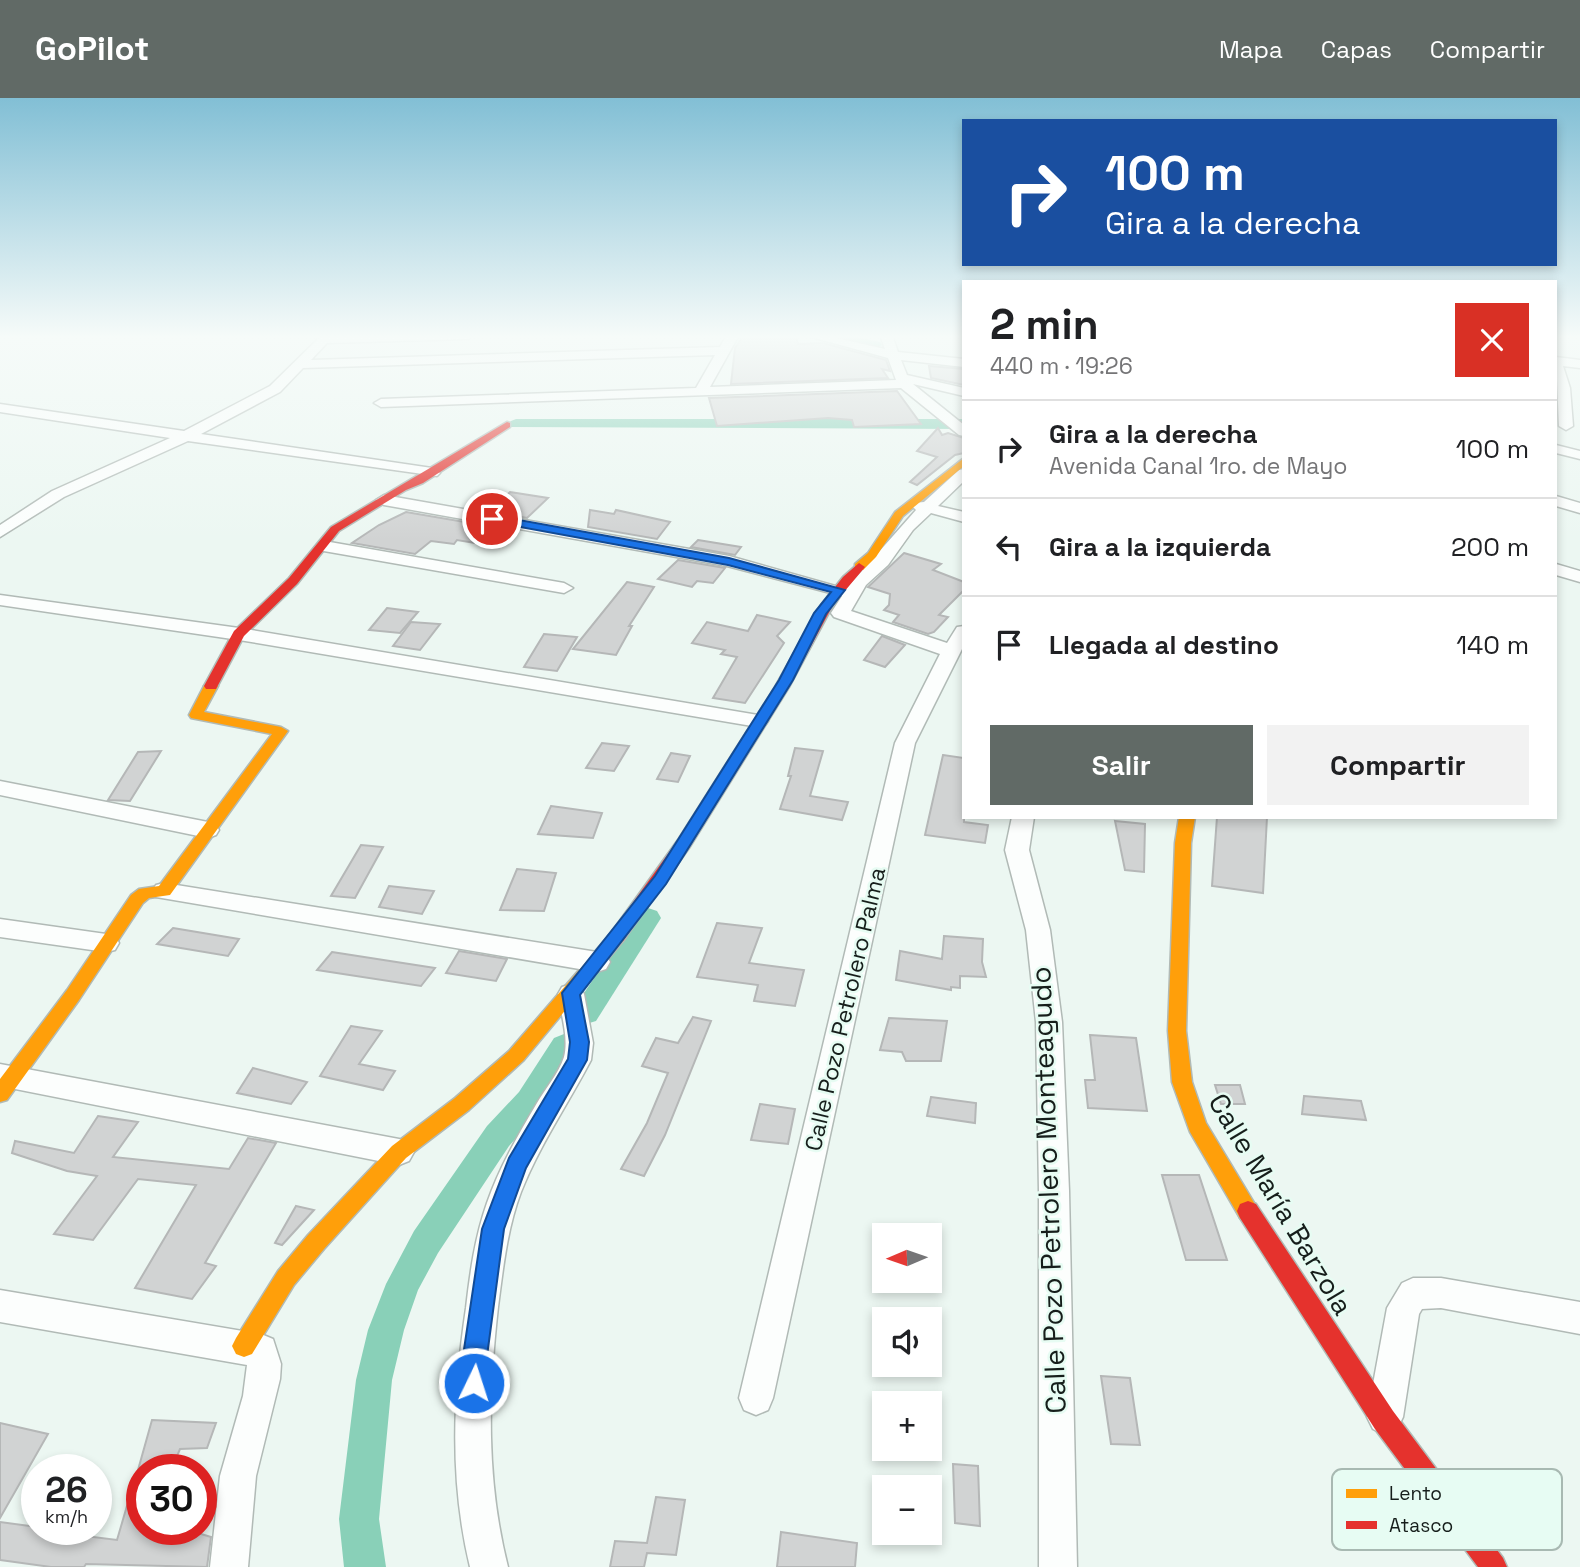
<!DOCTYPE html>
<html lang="es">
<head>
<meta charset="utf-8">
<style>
	:root { --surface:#fff; --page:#f2f2f2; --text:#202124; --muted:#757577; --line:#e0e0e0; --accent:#616a66 }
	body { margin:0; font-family:"Space Grotesk",sans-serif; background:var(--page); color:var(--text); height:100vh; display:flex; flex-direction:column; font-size:26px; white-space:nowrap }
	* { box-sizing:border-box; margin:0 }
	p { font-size:23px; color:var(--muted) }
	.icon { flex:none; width:38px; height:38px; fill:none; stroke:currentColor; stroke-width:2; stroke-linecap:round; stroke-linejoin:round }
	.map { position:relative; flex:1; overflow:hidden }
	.side { position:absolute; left:962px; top:182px; width:595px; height:539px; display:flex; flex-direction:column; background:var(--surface); border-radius:0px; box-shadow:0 4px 10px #0003 }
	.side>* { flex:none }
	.guide { position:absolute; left:962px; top:21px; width:595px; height:147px; border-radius:0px; box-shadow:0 4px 10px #0003; background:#1a4fa0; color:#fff; overflow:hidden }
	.needle { width:46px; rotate:268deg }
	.controls { position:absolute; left:872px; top:1125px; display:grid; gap:14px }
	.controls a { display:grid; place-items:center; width:70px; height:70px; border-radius:0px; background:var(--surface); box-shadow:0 4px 10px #0003; font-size:35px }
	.speed { position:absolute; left:21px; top:1356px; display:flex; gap:14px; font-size:35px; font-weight:700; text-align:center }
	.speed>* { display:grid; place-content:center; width:91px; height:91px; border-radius:50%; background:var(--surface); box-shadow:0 4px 10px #0003; line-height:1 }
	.speed small { font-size:18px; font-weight:400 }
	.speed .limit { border:10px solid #d22; background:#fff; color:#111 }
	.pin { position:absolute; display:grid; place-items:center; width:60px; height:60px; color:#fff; margin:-30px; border:4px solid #fff; border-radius:50%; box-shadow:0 2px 7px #0007 }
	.me { position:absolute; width:77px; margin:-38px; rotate:4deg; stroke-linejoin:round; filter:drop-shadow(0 0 5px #0008) }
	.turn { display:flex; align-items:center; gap:24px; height:147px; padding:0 28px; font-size:32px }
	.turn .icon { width:91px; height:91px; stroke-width:2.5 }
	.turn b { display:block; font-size:49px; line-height:60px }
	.round { display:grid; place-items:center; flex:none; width:74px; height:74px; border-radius:0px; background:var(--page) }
	.headline { display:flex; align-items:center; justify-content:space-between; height:119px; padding:0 28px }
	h1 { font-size:42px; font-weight:800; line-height:52px }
	.button { display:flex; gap:14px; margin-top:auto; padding:14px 28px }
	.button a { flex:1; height:80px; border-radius:0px; background:var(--accent); color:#fff; font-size:28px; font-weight:800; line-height:80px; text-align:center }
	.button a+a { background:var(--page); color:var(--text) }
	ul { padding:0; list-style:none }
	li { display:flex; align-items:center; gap:21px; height:98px; padding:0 28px; border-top:2px solid var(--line) }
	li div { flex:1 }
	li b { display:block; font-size:26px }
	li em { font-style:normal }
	header { display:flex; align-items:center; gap:42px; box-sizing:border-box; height:98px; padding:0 35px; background:var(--accent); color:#fff }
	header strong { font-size:33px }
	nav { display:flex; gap:38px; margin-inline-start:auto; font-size:24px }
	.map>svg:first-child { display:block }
</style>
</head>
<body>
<header>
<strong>GoPilot</strong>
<nav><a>Mapa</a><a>Capas</a><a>Compartir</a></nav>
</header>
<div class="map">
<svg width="1580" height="1469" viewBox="0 0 1580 1469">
	<rect width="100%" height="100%" fill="#ecf7f2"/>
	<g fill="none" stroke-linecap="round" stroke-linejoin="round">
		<g fill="#89d0b8" fill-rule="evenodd">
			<polygon points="828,237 848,237 880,244 882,247 875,251 829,240"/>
			<polygon points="516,321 964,321 964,331 511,329 508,326 511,323"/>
			<polygon points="648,810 657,813 661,820 596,923 586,926 576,923 572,915 576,907 639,813"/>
			<polygon points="564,936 574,940 579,948 574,956 541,1012 509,1048 438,1155 418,1192 404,1232 392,1282 379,1421 386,1469 344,1469 339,1421 356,1282 368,1232 386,1186 414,1133 487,1028 519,994 554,940"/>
		</g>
	</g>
	<g fill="#d1d3d3" stroke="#b5b7b7" stroke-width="2">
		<polygon points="744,237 795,237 798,246 823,245 886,262 890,273 882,271 888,280 731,286 735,250"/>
		<polygon points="929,268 964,271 964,287 931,280"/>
		<polygon points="897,293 921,326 854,329 852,322 828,320 717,328 709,300"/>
		<polygon points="938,330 942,337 948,335 964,340 964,355 955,357 917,387 910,384 937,359 917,353"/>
		<polygon points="510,394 548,400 527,420 491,413"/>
		<polygon points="590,412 614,416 616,412 670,424 657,441 588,429"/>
		<polygon points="406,414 512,432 493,448 457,442 454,446 431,443 415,456 352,445 379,427"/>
		<polygon points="698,442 741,449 735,457 691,449"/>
		<polygon points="904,455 941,466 933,472 964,484 964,492 939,517 948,519 934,534 928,536 893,524 899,517 884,512 889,507 890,496 868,489"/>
		<polygon points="678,462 725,470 713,485 697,483 692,489 658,481"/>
		<polygon points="627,484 654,489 629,528 632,528 616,557 573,551"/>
		<polygon points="387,510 418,514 400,535 369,532"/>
		<polygon points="757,517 790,524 777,538 784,545 745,605 713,600 737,559 721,556 725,552 692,545 707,524 748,533"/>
		<polygon points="411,524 440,526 420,552 393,548"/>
		<polygon points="544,536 577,539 557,573 524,569"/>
		<polygon points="882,538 905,547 885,569 864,562"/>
		<polygon points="602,645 629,648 614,673 586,670"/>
		<polygon points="795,650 823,653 810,698 848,704 842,722 780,711 791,678 788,678"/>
		<polygon points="161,653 130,703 108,702 138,654"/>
		<polygon points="671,655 690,658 678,684 657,681"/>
		<polygon points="943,657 964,660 964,724 988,727 985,745 925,737"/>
		<polygon points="551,708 602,715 593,740 538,736"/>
		<polygon points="1217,719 1267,719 1263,795 1212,788"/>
		<polygon points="1115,723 1145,726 1144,774 1125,772"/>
		<polygon points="361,747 383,749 355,800 331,798"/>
		<polygon points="517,771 556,775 544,813 500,812"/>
		<polygon points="389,788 434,793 422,816 379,809"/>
		<polygon points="717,825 762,830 749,865 804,872 795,908 754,903 758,887 697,879"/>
		<polygon points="173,830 239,841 228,858 157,846"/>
		<polygon points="944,838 983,841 982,864 986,879 960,878 960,890 951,889 951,892 896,882 900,853 942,861"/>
		<polygon points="459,853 507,861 496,883 446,875"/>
		<polygon points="332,854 435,870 421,888 317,872"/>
		<polygon points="693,919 711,923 665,1037 644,1078 621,1071 647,1025 668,975 642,968 656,940 678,945"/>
		<polygon points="889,920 947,923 941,963 906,963 902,954 880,952"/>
		<polygon points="351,928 382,933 359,966 395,973 383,992 320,978"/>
		<polygon points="1090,937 1136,940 1147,1013 1088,1010 1085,982 1095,982"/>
		<polygon points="253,970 307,984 291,1006 237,995"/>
		<polygon points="1215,987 1240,987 1245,1006 1221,1006"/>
		<polygon points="1304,998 1361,1003 1366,1022 1302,1016"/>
		<polygon points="931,999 976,1005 975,1025 927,1018"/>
		<polygon points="760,1006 795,1011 788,1046 751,1042"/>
		<polygon points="98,1018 138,1024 113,1059 229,1071 248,1040 276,1045 205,1165 216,1168 192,1201 135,1190 196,1087 138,1081 93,1142 54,1136 97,1078 67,1073 12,1055 15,1043 74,1055"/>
		<polygon points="1162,1077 1199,1077 1227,1162 1186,1162"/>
		<polygon points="296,1108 314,1112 282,1147 275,1145"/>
		<polygon points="1101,1278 1130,1280 1140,1347 1111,1346"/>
		<polygon points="152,1322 216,1325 207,1350 180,1351 171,1372 138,1372"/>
		<polygon points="0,1325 48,1336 0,1420"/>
		<polygon points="953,1366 978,1368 980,1428 955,1425"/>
		<polygon points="136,1377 142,1377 142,1432 188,1432 211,1439 207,1469 86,1466 84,1469 51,1469 0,1462 0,1424 37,1429 37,1432 117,1442"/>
		<polygon points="656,1399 685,1402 676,1457 647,1455 644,1469 610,1469 615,1443 647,1445"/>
		<polygon points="781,1434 857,1445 855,1469 777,1469"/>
	</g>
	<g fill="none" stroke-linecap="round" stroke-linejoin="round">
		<g stroke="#b1bab6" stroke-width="3">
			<g id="street">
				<polygon points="322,237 474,237 468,241 327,245 311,262 720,249 727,237 739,237 710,289 896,282 888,260 804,237 823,237 885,251 880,237 892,237 898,254 964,261 964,269 901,262 907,277 964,290 964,298 913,286 964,327 964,338 959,337 901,290 381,309 374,305 381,301 696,290 715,257 303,270 280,294 201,336 432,370 440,375 437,378 188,343 64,399 0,439 0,427 52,393 170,340 0,314 0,306 184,333 270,288"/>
				<polygon points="1556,259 1580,262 1580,270 1563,268 1570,290 1573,328 1566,332 1559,328"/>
				<polygon points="1556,347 1580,353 1580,361 1556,355"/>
				<polygon points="964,371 964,383 938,408 964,414 964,424 931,415 913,432 888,467 866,487 851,513 947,545 957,529 964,528 964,547 915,645 773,1300 768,1312 756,1317 744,1312 739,1300 895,645 940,556 834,519 831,515 842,498 727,468 384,407 376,402 384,397 729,458 846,491 916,412 912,408 914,405 924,404 959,372"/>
				<polygon points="1556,398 1580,405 1580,415 1556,408"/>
				<polygon points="324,443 564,485 573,490 564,495 318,452 316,448"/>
				<polygon points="1556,466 1580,473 1580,484 1556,477"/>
				<polygon points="0,497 239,530 758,617 765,619 768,623 765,627 758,629 239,542 0,507"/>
				<polygon points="0,683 208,724 216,727 219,732 216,737 208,740 0,697"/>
				<polygon points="1012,719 1034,719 1029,752 1050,832 1062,924 1069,1093 1077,1469 1039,1469 1039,1093 1036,924 1026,832 1005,752"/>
				<polygon points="164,785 597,854 606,857 610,864 606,871 597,874 156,799 152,793 156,787"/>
				<polygon points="0,821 106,836 115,838 119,845 115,852 106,854 0,839"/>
				<path d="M571 886 580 889 584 896 593 945 591 962C568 1006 539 1048 521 1094 507 1131 503 1171 498 1209 488 1298 486 1382 508 1469H470C449 1382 453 1297 466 1210 470 1175 475 1139 487 1105 499 1070 518 1037 537 1005 545 991 559 975 564 959 569 940 561 916 558 896L562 889Z"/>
				<polygon points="0,966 399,1041 409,1045 414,1054 409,1063 399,1067 0,988"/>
				<polygon points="1413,1180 1441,1180 1580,1204 1580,1236 1441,1210 1422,1211 1419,1216 1403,1319 1397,1331 1385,1337 1373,1331 1367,1319 1387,1210 1402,1185"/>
				<polygon points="0,1192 261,1236 273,1241 281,1266 280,1281 256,1378 248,1469 210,1469 220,1378 243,1298 247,1267 0,1224"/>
			</g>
		</g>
		<g stroke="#b1bab6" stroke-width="3">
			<g id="slow">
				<polygon points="964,360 964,368 903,418 876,459 863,472 855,472 855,466 868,455 895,414"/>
				<polygon points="211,584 218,588 204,614 281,629 288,633 170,797 149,800 143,805 79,902 7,1002 0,1004 0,981 67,892 131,797 139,791 159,788 272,636 191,620 189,617 204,588"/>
				<polygon points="1179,719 1195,719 1191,745 1186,933 1192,984 1206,1025 1259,1113 1256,1120 1248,1123 1240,1120 1190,1034 1172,984 1168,933 1175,745"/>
				<polygon points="617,833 623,835 626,839 623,843 523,963 469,1012 406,1060 324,1151 294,1187 252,1256 244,1259 236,1256 232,1248 236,1240 278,1173 308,1137 392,1048 455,1000 509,953 611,835"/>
			</g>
		</g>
		<g stroke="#b1bab6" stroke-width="3">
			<g id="jam">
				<polygon points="507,324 510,325 510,329 423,385 406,392 339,433 297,486 244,538 216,591 206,591 204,588 234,533 289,480 331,429"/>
				<polygon points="859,465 865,469 833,507 789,589 689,750 623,843 611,843 608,839 611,835 678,742 775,589 821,507 843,479"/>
				<polygon points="1248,1103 1256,1106 1393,1313 1503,1460 1507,1469 1478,1469 1375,1331 1240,1120 1237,1113 1240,1106"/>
			</g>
		</g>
		<use href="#street" fill="#fcfefd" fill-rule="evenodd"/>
		<use href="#slow" fill="#ff9f0a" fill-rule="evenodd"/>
		<use href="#jam" fill="#e5322d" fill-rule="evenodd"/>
	</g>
	<linearGradient id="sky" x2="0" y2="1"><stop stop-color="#82bfd5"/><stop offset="0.54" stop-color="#f6fbf9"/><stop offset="1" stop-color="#f6fbf9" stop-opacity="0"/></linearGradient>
	<rect width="1580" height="442" fill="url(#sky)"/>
	<polygon fill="#1a73e8" stroke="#114b97" stroke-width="2" points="492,417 729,460 845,492 826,516 793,582 666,786 580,897 589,944 587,962 526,1070 504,1131 487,1258 486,1285 483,1293 474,1297 466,1293 462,1285 463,1258 482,1131 509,1060 568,961 570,944 562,895 655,778 779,582 814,515 831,494 728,467 488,423 487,421"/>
	<g text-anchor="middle" stroke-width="5" stroke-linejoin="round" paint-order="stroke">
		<g font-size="23" fill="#161e1b" stroke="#e7fcf3">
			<text transform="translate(845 911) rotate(-77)" y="8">Calle Pozo Petrolero Palma</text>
		</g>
		<g font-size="28" fill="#161e1b" stroke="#e7fcf3">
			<text transform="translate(1048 1092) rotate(-92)" y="10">Calle Pozo Petrolero Monteagudo</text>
			<text transform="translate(1281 1106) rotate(59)" y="10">Calle María Barzola</text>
		</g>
	</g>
	<rect x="1332" y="1371" width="230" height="81" rx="10" fill="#e7fcf3" stroke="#a8b9b2" stroke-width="2"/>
	<rect x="1346" y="1391" width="31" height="9" fill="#ff9f0a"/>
	<rect x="1346" y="1423" width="31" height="8" fill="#e5322d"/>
	<g font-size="19" fill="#161e1b">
		<text x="1389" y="1402">Lento</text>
		<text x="1389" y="1434">Atasco</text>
	</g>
</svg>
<div class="controls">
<a><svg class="needle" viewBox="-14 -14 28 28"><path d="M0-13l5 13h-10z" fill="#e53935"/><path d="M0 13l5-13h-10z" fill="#757577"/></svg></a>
<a><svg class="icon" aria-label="sound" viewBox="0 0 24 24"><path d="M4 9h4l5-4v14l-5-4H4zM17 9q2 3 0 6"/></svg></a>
<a>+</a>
<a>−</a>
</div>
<div class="speed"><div>26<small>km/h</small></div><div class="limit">30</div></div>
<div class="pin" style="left:492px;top:421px;background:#d93025"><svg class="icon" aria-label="arrive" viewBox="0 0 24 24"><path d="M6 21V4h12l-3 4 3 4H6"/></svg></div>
<svg class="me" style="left:474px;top:1285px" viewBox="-20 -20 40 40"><circle r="17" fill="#1a73e8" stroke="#fff" stroke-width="3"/><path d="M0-11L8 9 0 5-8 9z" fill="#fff"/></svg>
<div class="guide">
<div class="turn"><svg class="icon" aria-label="right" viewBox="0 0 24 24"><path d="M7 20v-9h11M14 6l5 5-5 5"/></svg><div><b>100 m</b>Gira a la derecha</div></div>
</div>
<section class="side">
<div class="headline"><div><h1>2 min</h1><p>440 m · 19:26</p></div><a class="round" style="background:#d93025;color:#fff"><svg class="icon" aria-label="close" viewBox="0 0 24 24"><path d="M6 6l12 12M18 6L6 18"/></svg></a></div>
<ul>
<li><svg class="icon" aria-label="right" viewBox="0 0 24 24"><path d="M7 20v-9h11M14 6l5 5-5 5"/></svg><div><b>Gira a la derecha</b><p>Avenida Canal 1ro. de Mayo</p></div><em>100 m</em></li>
<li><svg class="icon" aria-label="left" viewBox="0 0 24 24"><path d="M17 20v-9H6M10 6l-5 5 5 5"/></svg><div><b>Gira a la izquierda</b></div><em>200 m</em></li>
<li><svg class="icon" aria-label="arrive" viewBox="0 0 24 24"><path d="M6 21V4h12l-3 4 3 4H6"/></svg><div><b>Llegada al destino</b></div><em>140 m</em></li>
</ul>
<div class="button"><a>Salir</a><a>Compartir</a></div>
</section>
</div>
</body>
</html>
